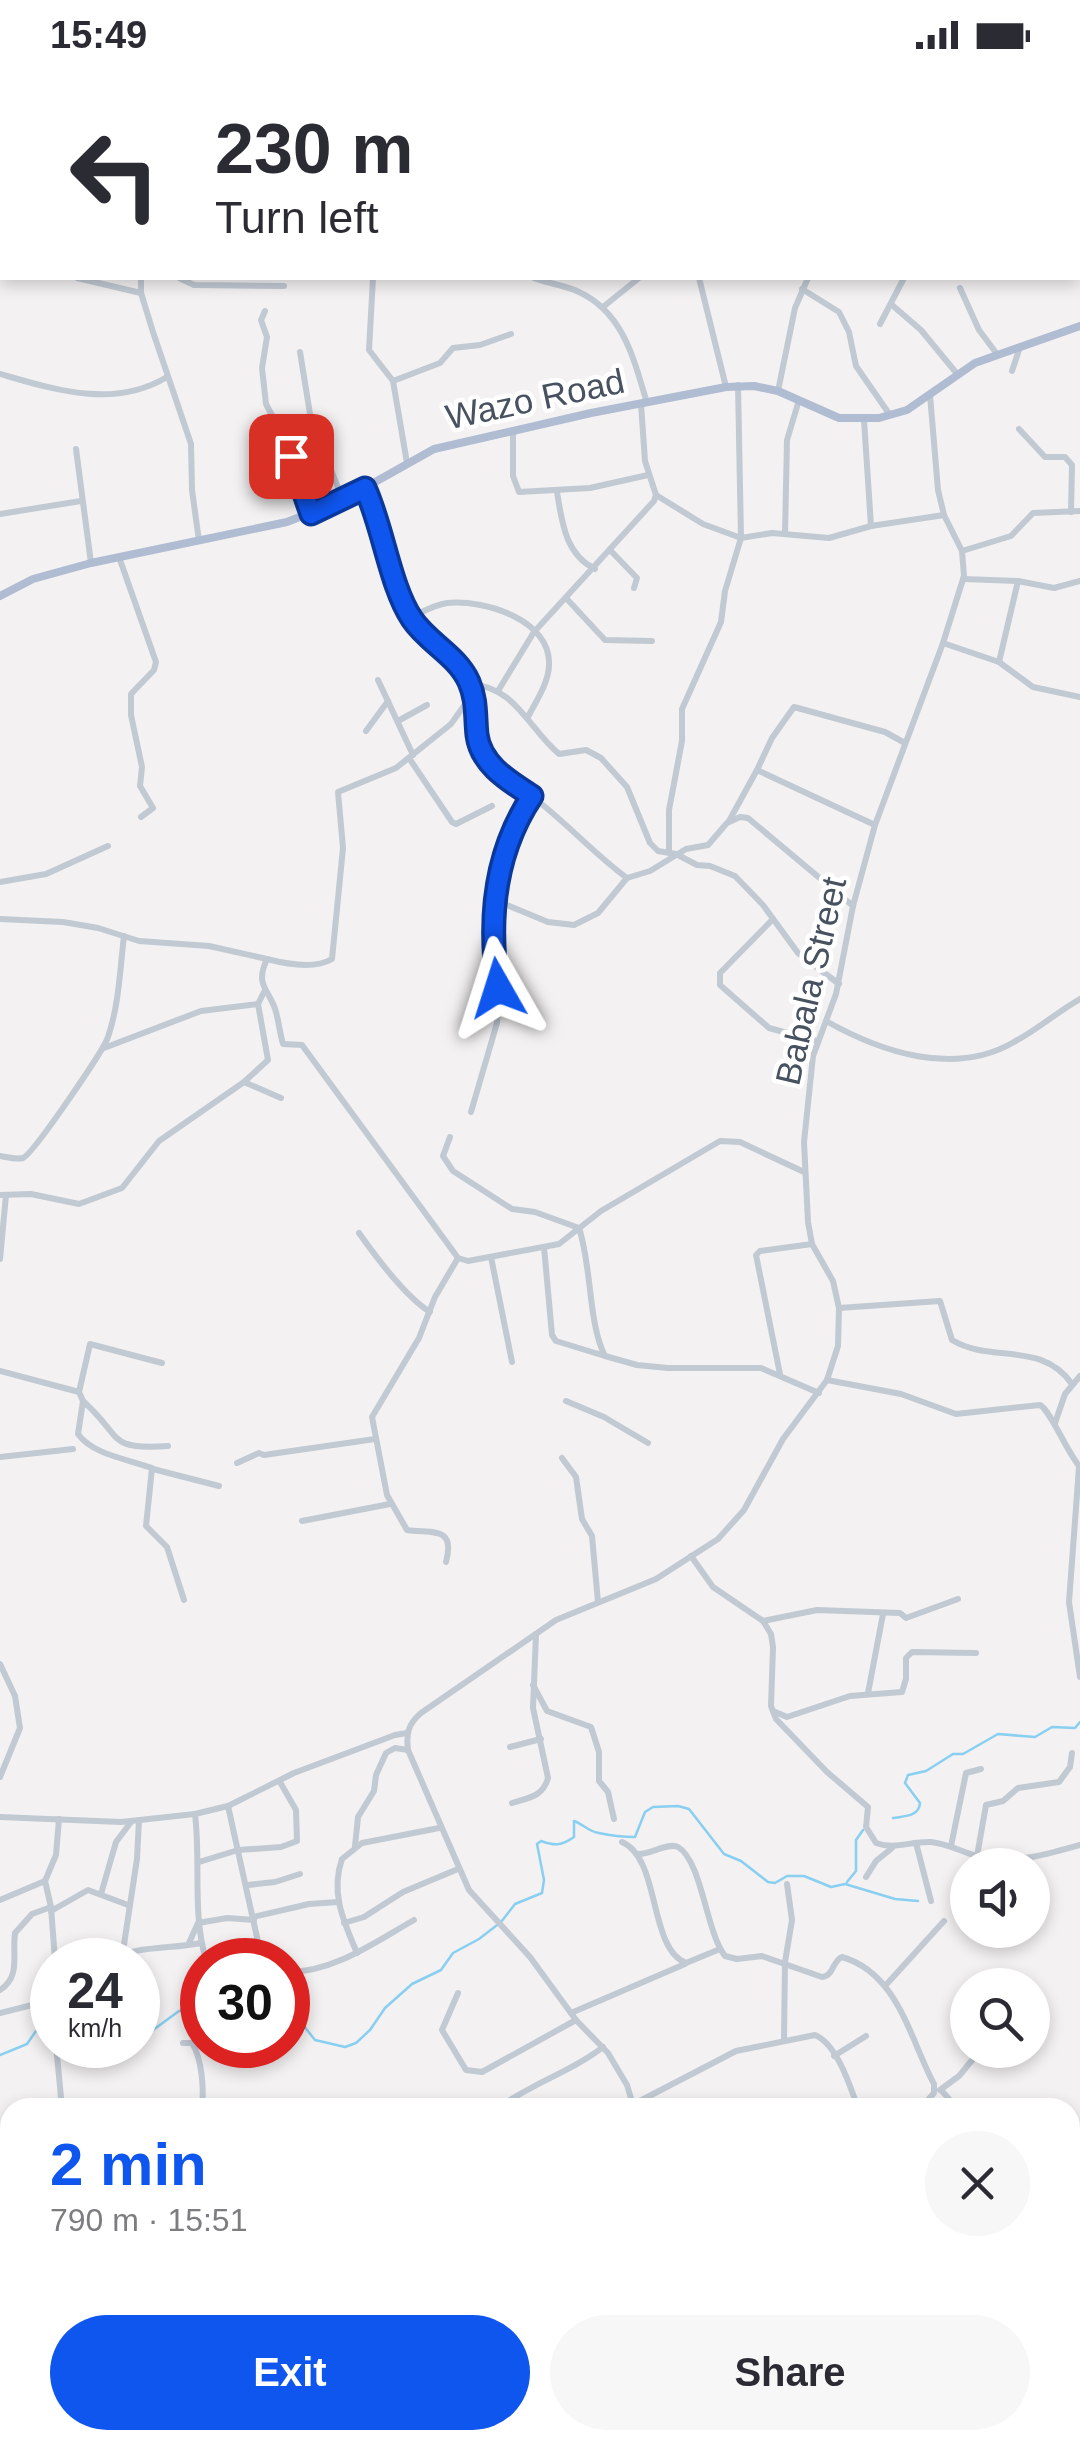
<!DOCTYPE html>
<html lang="en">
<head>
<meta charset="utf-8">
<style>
	:root { --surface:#fff; --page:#f7f7f7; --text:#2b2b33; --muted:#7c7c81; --accent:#0f56ef }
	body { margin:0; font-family:Helvetica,sans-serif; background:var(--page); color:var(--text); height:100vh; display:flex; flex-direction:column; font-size:38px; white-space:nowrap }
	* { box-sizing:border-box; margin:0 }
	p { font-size:32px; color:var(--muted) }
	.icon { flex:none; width:55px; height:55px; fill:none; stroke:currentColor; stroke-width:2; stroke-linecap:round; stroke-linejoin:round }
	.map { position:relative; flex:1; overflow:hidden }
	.panel { position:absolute; left:0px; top:2028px; width:1080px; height:352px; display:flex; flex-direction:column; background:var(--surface); border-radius:30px 30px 0 0; box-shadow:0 5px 15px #0003 }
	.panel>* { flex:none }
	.hud { position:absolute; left:0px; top:0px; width:1080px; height:210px; box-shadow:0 5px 15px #0003; background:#fff; color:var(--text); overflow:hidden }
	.controls { position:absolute; left:950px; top:1778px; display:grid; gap:20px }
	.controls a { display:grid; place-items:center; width:100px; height:100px; border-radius:50%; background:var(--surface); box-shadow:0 5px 15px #0003; font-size:50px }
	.speed { position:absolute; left:30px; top:1868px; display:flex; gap:20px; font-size:50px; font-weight:700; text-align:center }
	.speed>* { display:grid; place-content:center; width:130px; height:130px; border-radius:50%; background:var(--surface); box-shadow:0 5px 15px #0003; line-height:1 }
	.speed small { font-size:25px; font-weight:400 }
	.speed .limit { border:15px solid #d22; background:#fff; color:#111 }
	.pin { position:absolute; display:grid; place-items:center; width:85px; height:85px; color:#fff; margin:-42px; border-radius:20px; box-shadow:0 5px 15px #0006 }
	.me { position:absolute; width:110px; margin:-55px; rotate:354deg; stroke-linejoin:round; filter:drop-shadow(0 0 8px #0008) }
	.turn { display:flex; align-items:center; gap:35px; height:210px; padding:0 50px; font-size:45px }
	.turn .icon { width:130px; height:130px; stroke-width:2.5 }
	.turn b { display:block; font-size:70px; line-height:85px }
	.round { display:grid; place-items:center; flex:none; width:105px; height:105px; border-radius:52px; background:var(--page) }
	.summary { display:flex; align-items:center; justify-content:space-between; height:170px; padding:0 50px }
	h1 { font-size:60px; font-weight:700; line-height:75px; color:var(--accent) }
	.button { display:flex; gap:20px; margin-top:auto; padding:20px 50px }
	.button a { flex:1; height:115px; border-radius:60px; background:var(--accent); color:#fff; font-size:40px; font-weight:700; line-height:115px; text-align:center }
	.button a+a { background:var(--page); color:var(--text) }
	.status { display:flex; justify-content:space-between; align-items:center; height:70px; padding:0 50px; background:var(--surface); direction:ltr }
	.status svg { height:28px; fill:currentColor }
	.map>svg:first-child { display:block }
</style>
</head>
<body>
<div class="status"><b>15:49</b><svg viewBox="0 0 49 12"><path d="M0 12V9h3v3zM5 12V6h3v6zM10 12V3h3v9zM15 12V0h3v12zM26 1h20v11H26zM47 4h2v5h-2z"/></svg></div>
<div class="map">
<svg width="1080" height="2379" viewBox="0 0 1080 2379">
	<rect width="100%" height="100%" fill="#f3f1f1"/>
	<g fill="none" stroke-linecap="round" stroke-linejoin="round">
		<g stroke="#88cff1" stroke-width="2.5">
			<path d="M893 1748C904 1746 919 1747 920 1733L905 1713 908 1705 926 1701 953 1684H963L998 1664 1035 1667 1052 1657 1075 1658 1080 1652"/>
			<polyline points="847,1812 856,1801 856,1770 863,1760"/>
			<path d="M288 1936 315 1970 345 1977 356 1973 370 1960 385 1938 412 1914 441 1900 453 1883 479 1869 501 1852 515 1834 542 1823 544 1810 537 1774 541 1771C555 1776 561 1776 574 1767V1751C583 1754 589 1762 599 1763 608 1765 625 1767 635 1767L645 1742 653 1737 678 1736 689 1739 724 1784 741 1791 768 1812 775 1813 787 1806H804L831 1817 845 1814 895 1829 918 1831"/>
			<polyline points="138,1971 179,1941 202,1936"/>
			<polyline points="0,1985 27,1974 36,1961 52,1951"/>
		</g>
		<g stroke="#c1c9d3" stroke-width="6">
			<polyline points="532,0 533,2"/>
			<polyline points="964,0 964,2"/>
			<polyline points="1024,1 1035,2"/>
			<polyline points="98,2 98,0"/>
			<polyline points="177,2 178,0"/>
			<polyline points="590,2 591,0"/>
			<polyline points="874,2 874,0"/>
			<polyline points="1074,2 1080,0"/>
			<polyline points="0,58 2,58"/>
			<polyline points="1078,159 1080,156"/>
			<polyline points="0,168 2,169"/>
			<polyline points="1078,189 1080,205"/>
			<polyline points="77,208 141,223"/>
			<polyline points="141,208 141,223 153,262 191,374 192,420 199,471"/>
			<polyline points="179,208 194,215 284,216"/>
			<polyline points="373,208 369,280 393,311 407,393"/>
			<path d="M534 208C549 214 565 215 579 222 624 243 634 290 647 333"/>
			<polyline points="699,208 726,317"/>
			<polyline points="960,218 979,260 997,284"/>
			<polyline points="802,219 839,242 849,262 856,296 890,345"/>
			<polyline points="892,235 921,260 958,305"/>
			<polyline points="603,237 639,208"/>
			<polyline points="265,241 261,250 267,267 262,298 266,334 285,370 311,443"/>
			<polyline points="880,254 904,208"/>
			<polyline points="300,282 311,350 343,430"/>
			<polyline points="1012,301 1020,277"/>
			<path d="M0 304C56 320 114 339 167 307"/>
			<polyline points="393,311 440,293 453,278 480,275 511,264"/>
			<polyline points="778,321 795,238 808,208"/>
			<polyline points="864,350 871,456"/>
			<polyline points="1019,359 1045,387 1065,387 1072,395 1071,442"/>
			<polyline points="513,360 513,406 519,422 590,418 648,405"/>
			<polyline points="76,379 91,493"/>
			<path d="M365 418C383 457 390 514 411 547 426 572 454 584 467 609 480 633 471 660 483 683 495 705 515 713 534 728 567 753 594 784 627 808"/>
			<path d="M557 422C562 452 565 484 595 499"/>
			<polyline points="656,425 703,454 741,468 772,463 829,468 871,456 944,445"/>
			<polyline points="0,444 81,431"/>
			<polyline points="785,464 787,370 799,330"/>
			<polyline points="611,481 637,508 634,518"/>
			<polyline points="962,481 1011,466 1033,443 1080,441"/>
			<polyline points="119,487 156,592 154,600 131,624 131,645 142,697 140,716 153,738 141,747"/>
			<polyline points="963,509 1018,511"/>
			<polyline points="566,528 605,570 652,571"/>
			<path d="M411 547C422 542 434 535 447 533 484 529 552 550 549 596 548 614 536 631 528 647"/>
			<polyline points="943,573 999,592 1033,617 1080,627"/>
			<polyline points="999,592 1018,511 1054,518 1080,511"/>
			<polyline points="378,610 413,685"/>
			<path d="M470 614C516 617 528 658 559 684L586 680 601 688 627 717 650 773 658 781 676 784 697 795 710 796 735 806 763 835 798 883 839 914"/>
			<polyline points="498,621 534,562 654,431 656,425 645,391 641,334"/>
			<path d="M473 623 451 654 396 698 338 722 343 778 332 889C315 899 286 894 267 889 254 917 270 919 276 942 279 953 280 964 283 974L302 975 450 1177 458 1188 468 1191 559 1174 601 1141 720 1071 740 1072 804 1102"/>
			<polyline points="398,651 427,635"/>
			<polyline points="366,661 388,631"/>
			<polyline points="409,688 452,752 456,754 492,736"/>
			<polyline points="757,700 772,668 794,637 885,662 905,673"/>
			<polyline points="729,751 757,700 875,755"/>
			<polyline points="669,783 669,740 682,671 682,639 721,552 725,521 741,468 738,315"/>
			<polyline points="0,812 46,804 108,776"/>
			<polyline points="495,830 548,852 574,855 598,843 627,808 650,801 686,779 708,775 727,753 740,747 748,748 853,836"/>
			<polyline points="0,849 63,852 98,858 139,871 209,876 267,889"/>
			<polyline points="773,849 720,903 720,915 769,958 817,971"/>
			<path d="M826 951C881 982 954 1007 1014 972 1037 960 1057 942 1080 929"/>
			<polyline points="104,978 201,941 258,934 264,922"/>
			<polyline points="244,1012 281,1028"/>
			<polyline points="471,1042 497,953 498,918 492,845 495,830 510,768 532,726"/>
			<path d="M450 1067 443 1086 453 1101 512 1139 535 1142 579 1158C592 1197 588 1253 605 1286L637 1295 668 1298H761L819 1323"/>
			<path d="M0 1086C7 1087 16 1090 23 1088 33 1084 104 980 108 967 119 935 120 899 124 866"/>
			<polyline points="0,1125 31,1124 79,1134 122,1118 159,1071 244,1012 268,990 258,934"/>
			<path d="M359 1163C376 1187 406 1227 430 1242"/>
			<polyline points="544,1177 552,1265 556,1271 605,1286"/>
			<polyline points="491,1187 512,1292"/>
			<polyline points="0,1189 6,1125"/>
			<path d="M839 1238 940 1231 952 1270C992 1294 1041 1270 1072 1314"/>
			<path d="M162 1293 90 1274 79 1322 83 1331 78 1364C93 1385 128 1389 152 1398L146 1456 167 1477 184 1530"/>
			<polyline points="0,1301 79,1322"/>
			<polyline points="780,1304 756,1185 760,1181 812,1174"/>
			<path d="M827 1310 901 1324 956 1344 1040 1335C1051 1341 1066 1381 1080 1397"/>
			<polyline points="566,1331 604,1347 648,1373"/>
			<path d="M84 1332C124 1368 106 1380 168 1376"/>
			<polyline points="1055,1353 1065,1324 1080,1306"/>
			<polyline points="0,1387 73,1379"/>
			<polyline points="562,1388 576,1407 582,1449 592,1466 598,1532"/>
			<polyline points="237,1393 259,1383 264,1385 375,1369"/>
			<polyline points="1079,1397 1069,1532 1080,1607"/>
			<polyline points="153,1399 219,1416"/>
			<polyline points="302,1451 390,1434"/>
			<path d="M691 1486 713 1517 763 1551 771 1564 773 1577 771 1636 776 1649 827 1702 868 1737 866 1757 876 1773C895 1780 911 1771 931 1772 951 1774 966 1785 985 1788 1018 1793 1049 1784 1080 1775"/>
			<path d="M446 1492C456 1455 431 1464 407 1460L387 1425 372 1347 419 1268 435 1227 458 1188"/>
			<polyline points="763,1551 817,1540 900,1543 906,1548 958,1529"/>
			<polyline points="0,1594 15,1626 20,1658 0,1707"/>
			<polyline points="533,1615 547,1641 591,1657 599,1682 599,1711 608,1722 614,1749"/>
			<polyline points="868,1623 883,1544"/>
			<polyline points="773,1641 787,1647 850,1626 902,1622 906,1609 906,1588 912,1582 976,1583"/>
			<polyline points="510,1677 541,1669"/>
			<path d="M512 1733C528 1728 543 1727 548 1708L533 1638 536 1564"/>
			<polyline points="228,1736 262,1890"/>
			<path d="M195 1744C201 1793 192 1843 206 1890"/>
			<polyline points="0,1747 121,1752 195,1744 228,1736 294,1703 395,1665 407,1663"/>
			<path d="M622 1772C661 1789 648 1878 686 1893L720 1879"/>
			<polyline points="916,1773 931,1831"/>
			<polyline points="355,1776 358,1747 374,1721 376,1705 386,1683 395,1678 408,1680"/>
			<polyline points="951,1776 966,1703 981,1699"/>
			<path d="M639 1784C651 1784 669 1772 678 1777 702 1791 706 1862 725 1886L737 1889 762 1886 822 1907C834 1906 832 1891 842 1887 898 1903 910 1969 934 2014V2023L921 2038"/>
			<polyline points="977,1786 986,1735 1003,1731 1018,1718 1059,1712 1070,1697 1072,1683"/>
			<polyline points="199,1792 238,1780 281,1777 297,1771 296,1740 280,1712"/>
			<polyline points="866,1807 876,1791 892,1778"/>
			<polyline points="248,1815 275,1812 300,1804"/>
			<polyline points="101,1824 116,1772 131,1752"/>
			<polyline points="0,1830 45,1811"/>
			<polyline points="51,1841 88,1820 128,1835"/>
			<polyline points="253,1847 309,1834 338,1832"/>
			<polyline points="344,1853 364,1847 403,1822 458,1799"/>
			<polyline points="189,1873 198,1853 227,1848 254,1850"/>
			<path d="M357 1883C344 1852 330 1823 342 1789L362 1773 439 1758"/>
			<polyline points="55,1890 51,1837 45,1811 56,1785 59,1749"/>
			<path d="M112 1890C131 1876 173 1879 201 1873"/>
			<polyline points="126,1890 123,1881 137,1789 139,1750"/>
			<polyline points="240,1890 261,1887"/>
			<path d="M288 1902C334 1902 375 1872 414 1850"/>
			<polyline points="200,1908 202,1904"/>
			<polyline points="885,1916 944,1851"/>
			<path d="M0 1920C21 1907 12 1885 15 1863L32 1844 51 1837"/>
			<polyline points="458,1923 442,1960 466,2000 482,2002 576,1950"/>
			<polyline points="138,1929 142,1946"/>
			<polyline points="35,1935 52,1941"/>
			<polyline points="0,1943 48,1931 52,1926"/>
			<polyline points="571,1943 685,1894"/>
			<polyline points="784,1970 785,1892 792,1850 787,1814"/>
			<path d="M183 1973H192C202 1989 204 2018 202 2038"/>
			<polyline points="56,1975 62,2038"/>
			<polyline points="834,1986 866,1966"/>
			<polyline points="940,2020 959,2006 978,1983"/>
			<polyline points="941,2020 957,2038"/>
			<path d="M634 2034 736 1981 815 1965C837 1974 850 2016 858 2038"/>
			<path d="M500 2037C532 2013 571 2002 603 1977"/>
			<path d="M634 2038 627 2015 608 1983 576 1950 530 1887 469 1820 408 1680C406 1664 408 1654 421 1643L556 1550 656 1509 718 1469 744 1440 783 1369 827 1310 838 1276 839 1238 833 1211 812 1174 808 1152 804 1072 813 986 836 924 853 836 875 755 943 573 964 506 962 481 944 445 938 420 930 325"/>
			<polyline points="0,2095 10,2126"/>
			<polyline points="0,2193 10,2199"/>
			<polyline points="0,2220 10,2206"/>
			<polyline points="1070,2277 1080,2297"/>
			<polyline points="0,2279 10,2278"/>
			<polyline points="1070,2326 1080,2327"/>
			<polyline points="0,2338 10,2341"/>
			<polyline points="85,2370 108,2379"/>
			<polyline points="493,2370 496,2379"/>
			<polyline points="575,2370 580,2379"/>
			<polyline points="802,2370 809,2379"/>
			<polyline points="917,2370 920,2379"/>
			<polyline points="167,2379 171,2370"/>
			<polyline points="342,2379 345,2370"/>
			<polyline points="447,2379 447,2370"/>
			<polyline points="586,2379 628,2370"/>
			<polyline points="738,2379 739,2370"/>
			<polyline points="846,2379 847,2370"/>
			<polyline points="987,2379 990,2370"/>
			<polyline points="1055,2379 1057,2370"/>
		</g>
		<polyline stroke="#afbcd1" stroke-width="8" points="0,526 33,509 91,493 287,452 343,430 434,379 591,343 726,317 754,316 778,321 839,348 879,348 907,340 975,293 1080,256"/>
	</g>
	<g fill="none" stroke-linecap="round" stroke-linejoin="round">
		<g stroke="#0a389b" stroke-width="25">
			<path id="route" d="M291 386 311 444 365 418C383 457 390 516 412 549 428 573 457 585 469 612 477 630 475 646 477 665 481 695 509 711 532 726 494 783 488 851 498 918"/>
		</g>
		<use href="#route" stroke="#0f56ef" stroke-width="18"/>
	</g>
	<g text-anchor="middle" stroke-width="9" stroke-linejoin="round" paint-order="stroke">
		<g font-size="35" fill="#47515f" stroke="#fff">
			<text transform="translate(535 329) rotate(-12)" y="12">Wazo Road</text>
			<text transform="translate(811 911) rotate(-77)" y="12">Babala Street</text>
		</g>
	</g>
</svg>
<div class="controls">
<a><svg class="icon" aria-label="sound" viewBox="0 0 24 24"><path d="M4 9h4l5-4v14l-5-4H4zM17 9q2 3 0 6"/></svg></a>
<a><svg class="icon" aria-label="search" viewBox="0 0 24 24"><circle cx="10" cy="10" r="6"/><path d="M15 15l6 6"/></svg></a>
</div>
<div class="speed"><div>24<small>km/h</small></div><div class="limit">30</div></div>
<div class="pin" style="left:291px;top:386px;background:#d93025"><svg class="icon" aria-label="arrive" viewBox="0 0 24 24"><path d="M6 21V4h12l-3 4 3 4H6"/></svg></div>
<svg class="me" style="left:498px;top:918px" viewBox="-20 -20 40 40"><path d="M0-17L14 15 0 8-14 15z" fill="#0f56ef" stroke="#fff" stroke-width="4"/></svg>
<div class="hud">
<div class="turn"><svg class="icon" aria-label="left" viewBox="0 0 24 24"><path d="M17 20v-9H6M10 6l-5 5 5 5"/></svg><div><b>230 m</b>Turn left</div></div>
</div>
<section class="panel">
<div class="summary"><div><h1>2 min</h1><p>790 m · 15:51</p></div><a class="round"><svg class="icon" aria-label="close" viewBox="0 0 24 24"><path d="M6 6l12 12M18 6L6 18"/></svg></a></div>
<div class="button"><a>Exit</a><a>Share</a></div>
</section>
</div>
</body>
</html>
